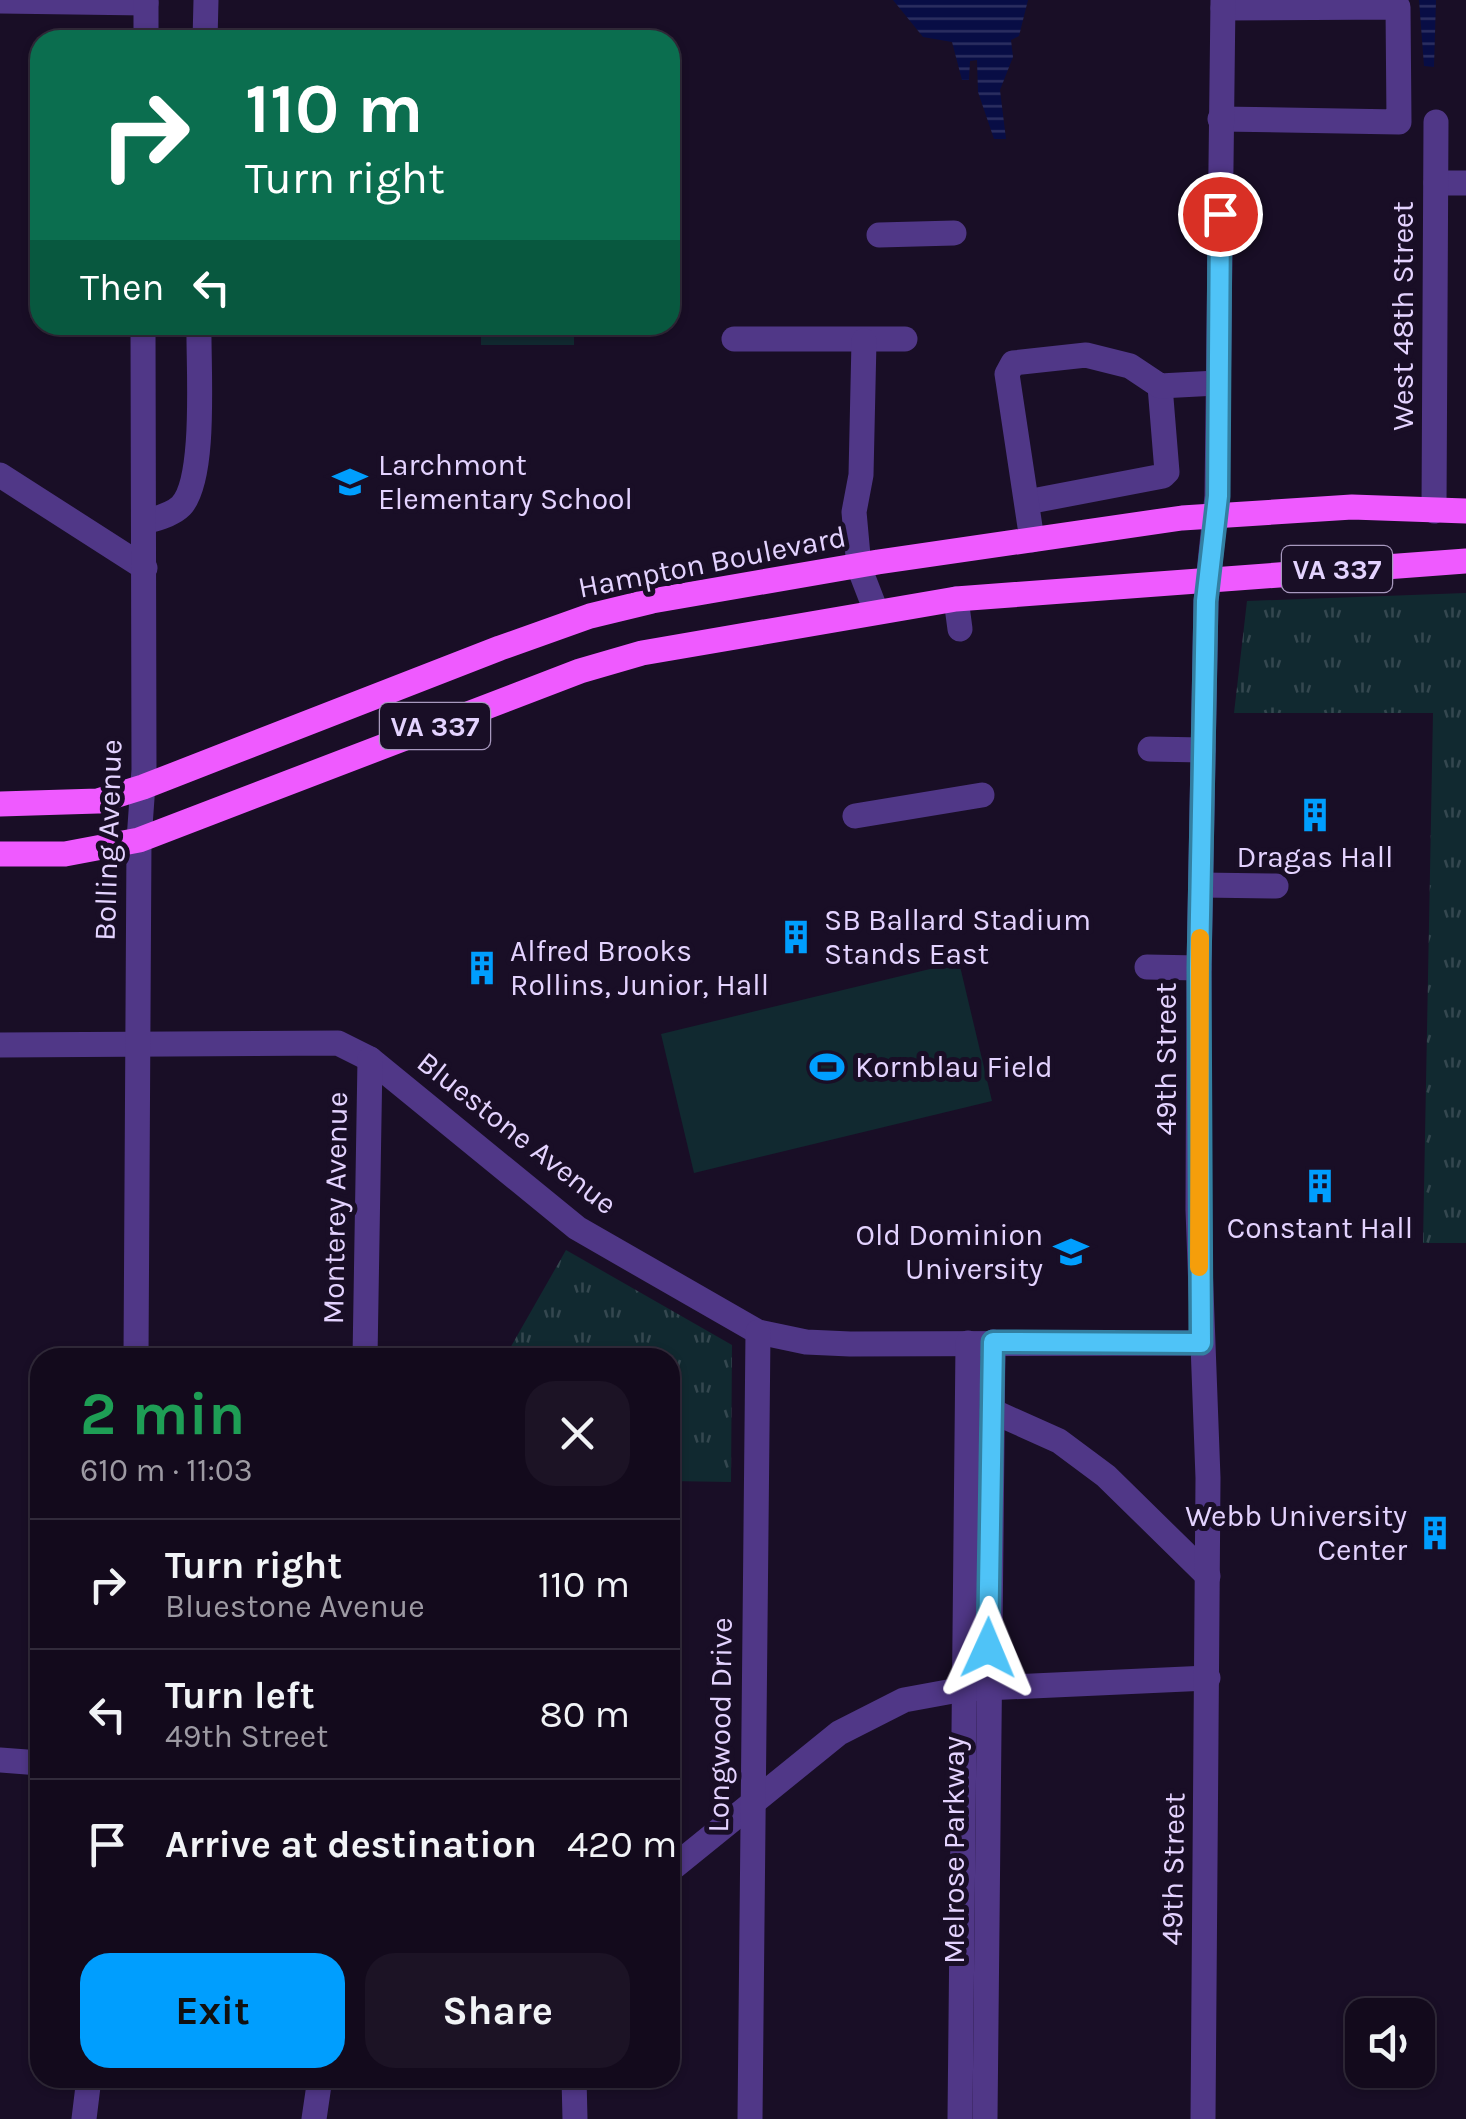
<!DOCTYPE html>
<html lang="en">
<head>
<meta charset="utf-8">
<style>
	:root { --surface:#130a1c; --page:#1c1325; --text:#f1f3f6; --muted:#9d9aa3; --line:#322b3b; --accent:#009efe }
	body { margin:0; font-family:Karla,sans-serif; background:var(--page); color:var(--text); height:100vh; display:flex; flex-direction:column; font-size:38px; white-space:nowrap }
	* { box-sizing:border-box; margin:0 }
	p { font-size:32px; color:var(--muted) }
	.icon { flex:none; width:55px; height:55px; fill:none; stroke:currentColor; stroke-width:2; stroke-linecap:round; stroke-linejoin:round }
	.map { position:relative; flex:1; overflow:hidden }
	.drawer { position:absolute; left:30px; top:1348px; width:650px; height:740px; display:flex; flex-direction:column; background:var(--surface); border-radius:30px; box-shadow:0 2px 8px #0004,0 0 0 2px var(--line) }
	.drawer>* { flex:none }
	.top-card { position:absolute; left:30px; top:30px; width:650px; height:305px; border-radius:30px; box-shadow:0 2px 8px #0004,0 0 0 2px var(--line); background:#0b6e4f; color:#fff; overflow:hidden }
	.fabs { position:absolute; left:1345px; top:1998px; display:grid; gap:20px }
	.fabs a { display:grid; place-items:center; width:90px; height:90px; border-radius:20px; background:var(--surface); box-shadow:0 2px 8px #0004,0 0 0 2px var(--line); font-size:50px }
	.pin { position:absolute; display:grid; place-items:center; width:85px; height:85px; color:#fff; margin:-42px; border:5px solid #fff; border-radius:50%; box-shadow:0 2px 10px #0007 }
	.me { position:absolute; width:110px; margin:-55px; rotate:1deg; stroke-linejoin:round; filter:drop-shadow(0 0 8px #0008) }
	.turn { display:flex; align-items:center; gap:35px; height:210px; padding:0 50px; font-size:45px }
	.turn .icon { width:130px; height:130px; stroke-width:2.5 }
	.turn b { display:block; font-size:70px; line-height:85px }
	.then { display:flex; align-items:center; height:95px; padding:0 50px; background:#0003; gap:20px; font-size:38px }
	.round { display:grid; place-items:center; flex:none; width:105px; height:105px; border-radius:30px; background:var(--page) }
	.summary { display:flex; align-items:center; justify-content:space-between; height:170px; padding:0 50px }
	h1 { font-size:60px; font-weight:700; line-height:75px; color:#1e9e55 }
	.action { display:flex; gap:20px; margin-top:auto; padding:20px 50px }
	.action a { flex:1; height:115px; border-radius:30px; background:var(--accent); color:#111; font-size:40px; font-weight:700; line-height:115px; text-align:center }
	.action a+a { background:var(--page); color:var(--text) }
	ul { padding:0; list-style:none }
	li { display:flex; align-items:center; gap:30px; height:130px; padding:0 50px; border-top:2px solid var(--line) }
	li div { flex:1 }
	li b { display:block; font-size:38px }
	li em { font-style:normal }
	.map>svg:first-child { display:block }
</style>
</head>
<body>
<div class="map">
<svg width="1466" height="2119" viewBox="0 0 1466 2119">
	<defs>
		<pattern id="grass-tufts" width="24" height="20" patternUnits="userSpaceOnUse" patternTransform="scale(2.5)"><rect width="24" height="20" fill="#112930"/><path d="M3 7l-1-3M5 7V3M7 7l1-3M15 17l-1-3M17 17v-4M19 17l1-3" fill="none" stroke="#34474f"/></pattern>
		<pattern id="water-rules" width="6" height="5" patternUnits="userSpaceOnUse" patternTransform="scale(2.5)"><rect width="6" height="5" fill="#080d45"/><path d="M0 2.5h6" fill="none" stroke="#2c2f61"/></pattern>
	</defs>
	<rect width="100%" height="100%" fill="#190e26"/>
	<g fill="url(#grass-tufts)">
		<rect x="670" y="208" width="10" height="69"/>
		<polygon points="1466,593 1466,1243 1423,1243 1433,713 1234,713 1247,601"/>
		<polygon points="566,1250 732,1345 731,1482 670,1481 670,1358 505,1357"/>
	</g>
	<g fill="#112930">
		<rect x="481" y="325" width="93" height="20"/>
		<polygon points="959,962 992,1101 694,1173 661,1034"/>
	</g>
	<g fill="url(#water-rules)">
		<polygon points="893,0 1028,0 1019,36 1011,40 1013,57 1000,90 1006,139 994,139 978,92 977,60 970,61 969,80 962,80 952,42 923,37"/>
		<polygon points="1419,0 1436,0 1434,67 1424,66"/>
	</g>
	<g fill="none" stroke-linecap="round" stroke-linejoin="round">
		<g stroke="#503787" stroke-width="25">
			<polyline points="0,1 146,3"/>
			<polyline points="146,40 146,0"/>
			<polyline points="205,40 206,0"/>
			<polyline points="1220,119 1399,122 1398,7 1223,8"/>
			<polyline points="1436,183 1466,183"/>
			<polyline points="879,235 954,233"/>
			<polyline points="734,339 905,339"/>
			<polyline points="864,341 861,475 854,512 859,567 876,611"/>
			<polyline points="0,475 145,568"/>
			<polyline points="1027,502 1163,476 1167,472 1160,386"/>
			<polyline points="1434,511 1436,122"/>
			<path d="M145 522C157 518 172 515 181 506 207 479 198 363 199 325"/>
			<polyline points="1032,540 1007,374 1013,363 1086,355 1130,366 1160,386 1217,383"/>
			<polyline points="956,599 960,629"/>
			<polyline points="1150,749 1203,750"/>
			<polyline points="855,816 982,795"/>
			<polyline points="1201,885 1276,886"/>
			<polyline points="1147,967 1199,968"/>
			<polyline points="0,1045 338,1043 370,1059 577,1228 758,1332 806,1342 850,1344 1201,1343"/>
			<polyline points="136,1358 139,840 144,770 143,325"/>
			<polyline points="365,1358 370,1059"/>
			<polyline points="992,1411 1059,1441 1106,1476 1208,1576"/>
			<polyline points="0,1760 40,1763"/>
			<polyline points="670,1870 839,1733 904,1700 964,1689 1208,1678"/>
			<polyline points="574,2078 575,2119"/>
			<polyline points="84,2119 89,2078"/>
			<polyline points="314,2119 320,2078"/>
			<polyline points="750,2119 758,1332"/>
			<polyline points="960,2119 968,1343"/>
			<polyline points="985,2119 993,1342"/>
			<polyline points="1203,2119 1208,1478 1198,1210 1199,968 1206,601 1217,496 1223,0"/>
		</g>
		<g stroke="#ef5aff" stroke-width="25">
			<polyline points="0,804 98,801 143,787 500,648 590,616 652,601 878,562 1182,518 1352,507 1466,511"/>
			<polyline points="0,854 65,854 139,840 580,671 642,653 956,599 1466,561"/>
		</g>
	</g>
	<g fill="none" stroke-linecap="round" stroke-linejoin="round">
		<g stroke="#337fa1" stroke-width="25">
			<polyline id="route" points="988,1648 993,1342 1201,1343 1199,968 1206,601 1218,496 1220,214"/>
		</g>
		<use href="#route" stroke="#4fc3f7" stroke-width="18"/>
		<polyline stroke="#f59e0b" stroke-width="18" points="1199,1267 1200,938"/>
	</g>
	<defs>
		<g id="school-bare" transform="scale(2.7)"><path d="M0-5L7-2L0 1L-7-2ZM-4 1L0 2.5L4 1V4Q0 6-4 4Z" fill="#009efe" stroke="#190e26" stroke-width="2.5" paint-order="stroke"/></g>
		<g id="building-bare" transform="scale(2.7)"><path d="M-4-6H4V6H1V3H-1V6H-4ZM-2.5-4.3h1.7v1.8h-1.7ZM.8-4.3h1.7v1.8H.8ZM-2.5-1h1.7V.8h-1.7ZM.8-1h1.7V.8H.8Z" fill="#009efe" stroke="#190e26" stroke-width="2.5" paint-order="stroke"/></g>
		<g id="stadium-bare" transform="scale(2.7)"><path d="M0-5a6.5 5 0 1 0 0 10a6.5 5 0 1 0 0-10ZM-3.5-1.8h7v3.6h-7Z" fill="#009efe" stroke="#190e26" stroke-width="2.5" paint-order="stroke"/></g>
		<g id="university-bare" transform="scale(2.7)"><path d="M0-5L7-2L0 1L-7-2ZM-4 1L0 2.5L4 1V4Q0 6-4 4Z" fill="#009efe" stroke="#190e26" stroke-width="2.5" paint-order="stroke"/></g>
	</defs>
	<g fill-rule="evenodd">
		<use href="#school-bare" x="350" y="482"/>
		<use href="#building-bare" x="1315" y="815"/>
		<use href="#building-bare" x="796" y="937"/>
		<use href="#building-bare" x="482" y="968"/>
		<use href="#stadium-bare" x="827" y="1067"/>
		<use href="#building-bare" x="1320" y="1186"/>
		<use href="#university-bare" x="1071" y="1252"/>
		<use href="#building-bare" x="1435" y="1533"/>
	</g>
	<g text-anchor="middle" stroke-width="10" stroke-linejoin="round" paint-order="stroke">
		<g fill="#190e26" stroke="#a798be" stroke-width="2.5">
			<rect x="1282" y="546" width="110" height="46" rx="8"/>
			<rect x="380" y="703" width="110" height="46" rx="8"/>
		</g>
		<g font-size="28" font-weight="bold" fill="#e4d3ff">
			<text x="1337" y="579">VA 337</text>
			<text x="435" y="736">VA 337</text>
		</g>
		<g font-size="30" fill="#e4d3ff" stroke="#190e26">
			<text transform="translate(1403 316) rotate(-90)" y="10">West 48th Street</text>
			<text transform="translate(712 562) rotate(-11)" y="10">Hampton Boulevard</text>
			<text transform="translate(108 840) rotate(-88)" y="10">Bolling Avenue</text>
			<text transform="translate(1166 1059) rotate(-90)" y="10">49th Street</text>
			<text transform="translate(517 1133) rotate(38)" y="10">Bluestone Avenue</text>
			<text transform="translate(335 1208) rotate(-89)" y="10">Monterey Avenue</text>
			<text transform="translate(720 1725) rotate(-89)" y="10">Longwood Drive</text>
			<text transform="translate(954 1850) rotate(-90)" y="10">Melrose Parkway</text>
			<text transform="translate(1173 1869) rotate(-89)" y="10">49th Street</text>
		</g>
		<g font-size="30" fill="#e4d3ff" stroke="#190e26" text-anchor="start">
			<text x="378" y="475">Larchmont<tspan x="378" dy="34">Elementary School</tspan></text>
			<text x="1315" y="867" text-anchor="middle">Dragas Hall</text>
			<text x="824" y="930">SB Ballard Stadium<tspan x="824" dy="34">Stands East</tspan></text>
			<text x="510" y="961">Alfred Brooks<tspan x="510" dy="34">Rollins, Junior, Hall</tspan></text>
			<text x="855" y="1077">Kornblau Field</text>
			<text x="1320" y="1238" text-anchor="middle">Constant Hall</text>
			<text x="1043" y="1245" text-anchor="end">Old Dominion<tspan x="1043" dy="34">University</tspan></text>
			<text x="1407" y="1526" text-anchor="end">Webb University<tspan x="1407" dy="34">Center</tspan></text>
		</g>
	</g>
</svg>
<div class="fabs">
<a><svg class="icon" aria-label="sound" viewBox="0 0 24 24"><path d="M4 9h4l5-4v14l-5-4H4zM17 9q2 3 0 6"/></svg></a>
</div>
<div class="pin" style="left:1220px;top:214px;background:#d93025"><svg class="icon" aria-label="arrive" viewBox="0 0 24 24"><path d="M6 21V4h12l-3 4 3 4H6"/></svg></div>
<svg class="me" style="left:988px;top:1648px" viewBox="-20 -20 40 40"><path d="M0-17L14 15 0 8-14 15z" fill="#4fc3f7" stroke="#fff" stroke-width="4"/></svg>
<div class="top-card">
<div class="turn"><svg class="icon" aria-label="right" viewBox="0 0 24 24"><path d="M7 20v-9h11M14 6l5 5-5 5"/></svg><div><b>110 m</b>Turn right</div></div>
<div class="then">Then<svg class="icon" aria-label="left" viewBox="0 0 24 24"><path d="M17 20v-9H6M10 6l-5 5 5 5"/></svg></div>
</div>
<section class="drawer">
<div class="summary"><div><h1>2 min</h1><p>610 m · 11:03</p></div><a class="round"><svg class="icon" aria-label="close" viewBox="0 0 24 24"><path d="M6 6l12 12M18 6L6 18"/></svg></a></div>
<ul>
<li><svg class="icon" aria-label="right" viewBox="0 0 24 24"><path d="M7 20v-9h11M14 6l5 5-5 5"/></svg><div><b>Turn right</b><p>Bluestone Avenue</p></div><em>110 m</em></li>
<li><svg class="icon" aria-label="left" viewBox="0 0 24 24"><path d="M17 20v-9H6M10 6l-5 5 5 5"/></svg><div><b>Turn left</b><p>49th Street</p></div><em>80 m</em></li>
<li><svg class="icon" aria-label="arrive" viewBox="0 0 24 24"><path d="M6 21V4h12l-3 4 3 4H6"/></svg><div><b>Arrive at destination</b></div><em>420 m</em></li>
</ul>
<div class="action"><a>Exit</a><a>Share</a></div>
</section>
</div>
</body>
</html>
